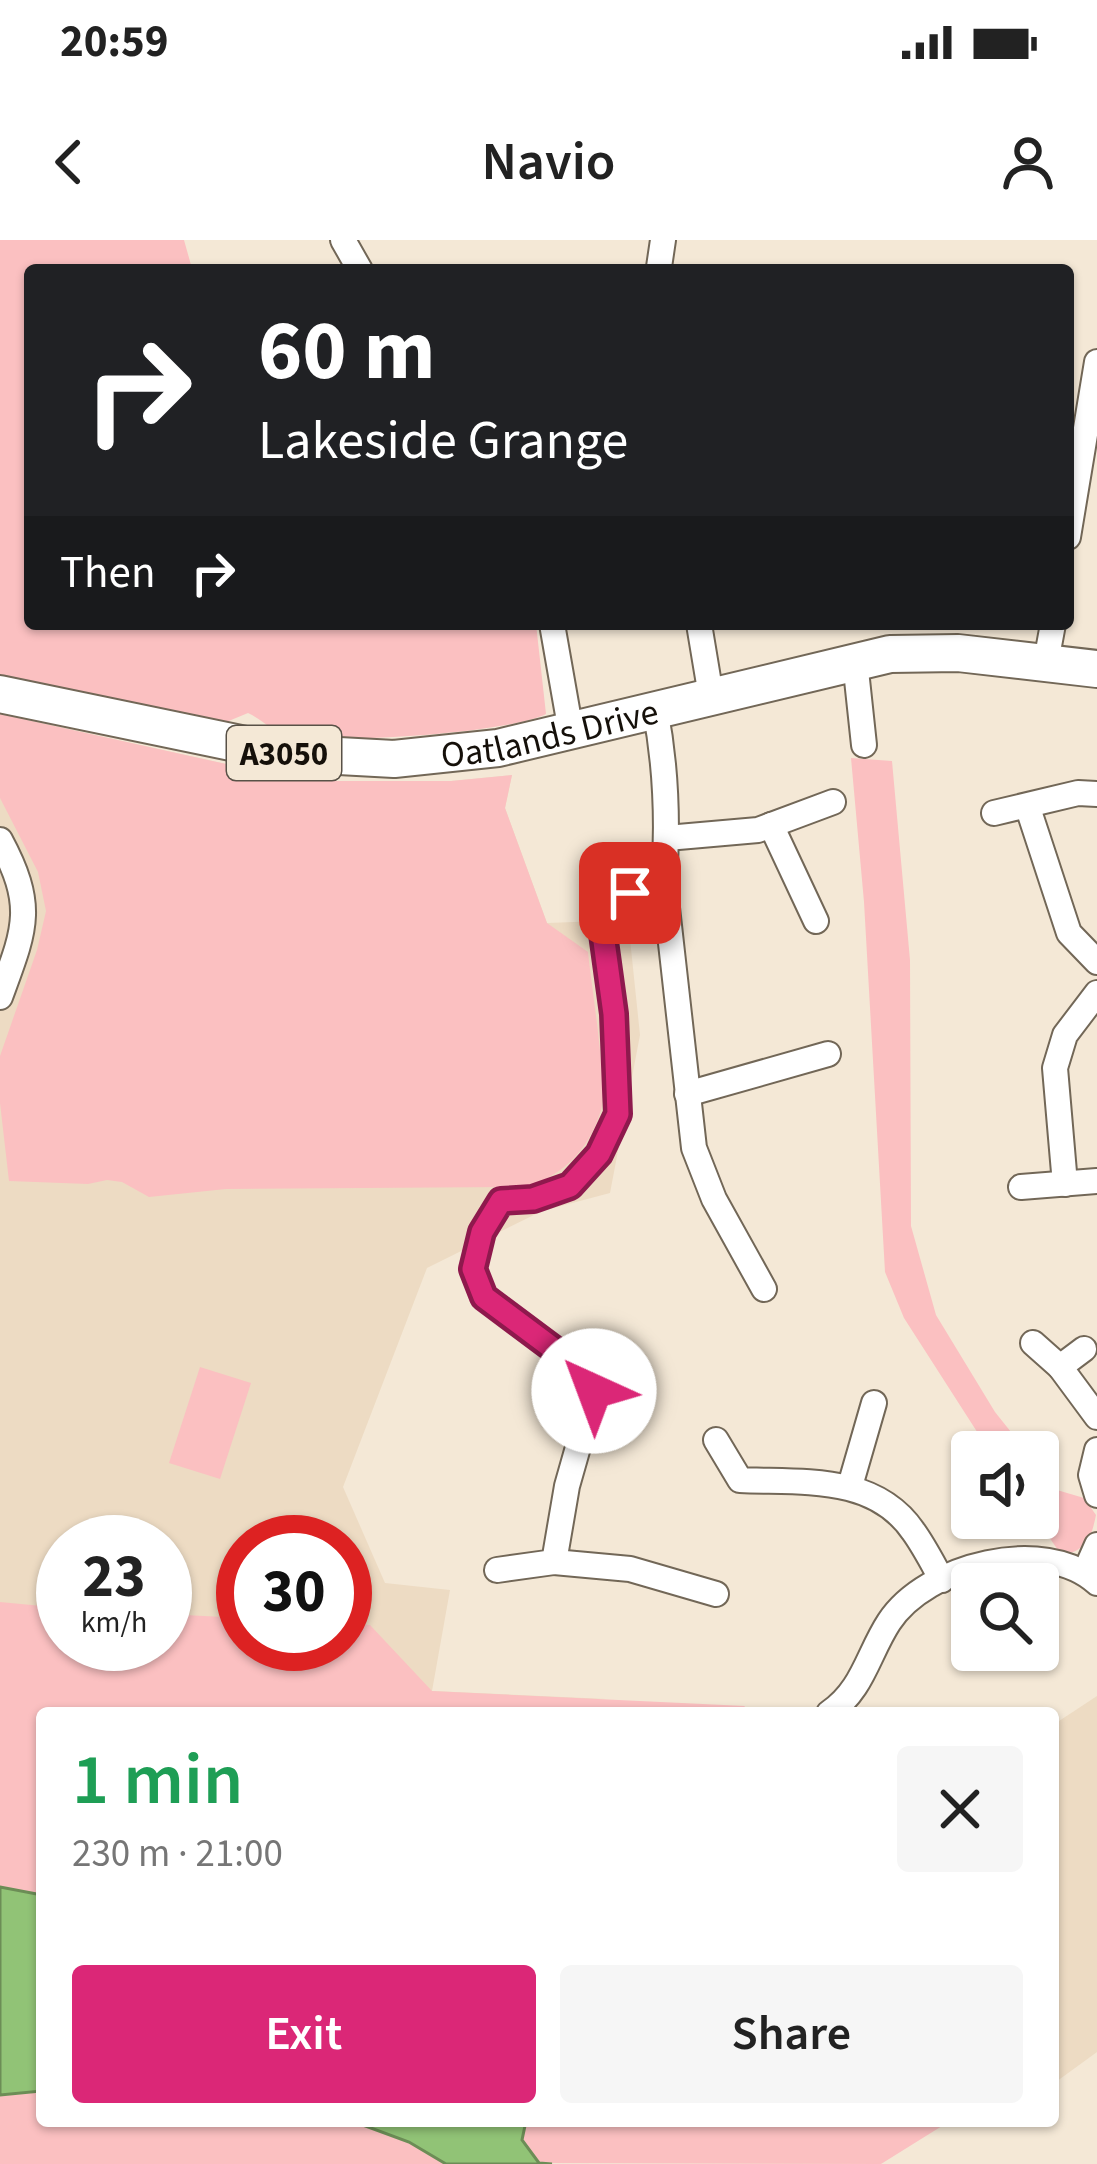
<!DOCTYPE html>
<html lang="en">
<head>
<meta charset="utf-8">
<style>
	:root { --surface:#fff; --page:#f6f6f6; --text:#222; --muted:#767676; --accent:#db2777 }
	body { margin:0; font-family:"Source Sans 3",sans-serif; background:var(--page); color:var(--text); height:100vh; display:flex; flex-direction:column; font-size:45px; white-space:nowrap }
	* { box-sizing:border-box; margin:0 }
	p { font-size:39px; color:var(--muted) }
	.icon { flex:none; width:66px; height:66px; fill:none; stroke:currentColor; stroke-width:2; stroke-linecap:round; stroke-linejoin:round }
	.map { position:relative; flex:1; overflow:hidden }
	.drawer { position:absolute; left:36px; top:1467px; width:1023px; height:420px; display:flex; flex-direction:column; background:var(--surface); border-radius:12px; box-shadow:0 3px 9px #0004 }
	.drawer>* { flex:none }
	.hud { position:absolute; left:24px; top:24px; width:1050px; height:366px; border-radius:12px; box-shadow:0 3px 9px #0004; background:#202124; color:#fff; overflow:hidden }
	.buttons { position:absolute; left:951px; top:1191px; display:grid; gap:24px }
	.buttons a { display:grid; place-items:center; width:108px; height:108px; border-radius:12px; background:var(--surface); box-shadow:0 3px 9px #0004; font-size:60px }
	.speed { position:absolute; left:36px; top:1275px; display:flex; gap:24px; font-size:60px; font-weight:700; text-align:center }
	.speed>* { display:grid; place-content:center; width:156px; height:156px; border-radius:50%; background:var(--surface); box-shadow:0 3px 9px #0004; line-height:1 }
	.speed small { font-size:30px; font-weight:400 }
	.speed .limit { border:18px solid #d22; background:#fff; color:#111 }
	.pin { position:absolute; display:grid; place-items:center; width:102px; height:102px; color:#fff; margin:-51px; border-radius:24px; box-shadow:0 6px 18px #0006 }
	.me { position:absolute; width:132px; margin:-66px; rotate:317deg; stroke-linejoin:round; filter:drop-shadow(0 0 9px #0008) }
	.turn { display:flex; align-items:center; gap:42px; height:252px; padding:0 36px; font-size:54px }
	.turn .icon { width:156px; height:156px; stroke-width:2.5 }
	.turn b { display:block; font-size:84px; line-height:102px }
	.then { display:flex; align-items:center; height:114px; padding:0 36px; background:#0003; gap:24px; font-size:45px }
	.round { display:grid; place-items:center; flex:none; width:126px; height:126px; border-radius:12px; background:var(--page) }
	.headline { display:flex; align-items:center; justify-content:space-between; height:204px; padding:0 36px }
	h1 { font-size:72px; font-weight:600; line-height:90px; color:#1e9e55 }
	.action { display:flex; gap:24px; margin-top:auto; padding:24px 36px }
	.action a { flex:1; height:138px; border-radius:12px; background:var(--accent); color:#fff; font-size:48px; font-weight:600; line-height:138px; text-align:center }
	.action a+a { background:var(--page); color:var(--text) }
	.status { display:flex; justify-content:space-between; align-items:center; height:84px; padding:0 60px; background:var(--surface); direction:ltr }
	.status svg { height:33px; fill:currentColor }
	header { display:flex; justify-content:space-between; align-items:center; height:156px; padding:0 36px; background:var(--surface); font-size:54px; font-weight:600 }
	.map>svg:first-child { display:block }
</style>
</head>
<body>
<div class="status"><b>20:59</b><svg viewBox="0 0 49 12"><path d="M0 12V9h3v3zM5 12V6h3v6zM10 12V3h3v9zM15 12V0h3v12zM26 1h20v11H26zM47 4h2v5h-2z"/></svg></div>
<header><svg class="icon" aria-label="back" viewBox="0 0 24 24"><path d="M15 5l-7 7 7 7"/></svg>Navio<svg class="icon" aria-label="person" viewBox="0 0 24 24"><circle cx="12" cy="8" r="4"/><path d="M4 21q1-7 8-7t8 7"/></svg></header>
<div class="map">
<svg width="1097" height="1924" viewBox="0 0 1097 1924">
	<rect width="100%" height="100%" fill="#f4e8d6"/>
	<g fill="#eddbc3" fill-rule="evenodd">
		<path d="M0 474 303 541H451L512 535 505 568 547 683 628 680 640 795 610 953 542 971 427 1028 343 1247 385 1343 450 1350 432 1451 606 1459 42 1473V1655L0 1647ZM63 1302H165V1404H63ZM243 1302H345V1404H243Z"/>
		<polygon points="1097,1456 1097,1812 1053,1844 1053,1485"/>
	</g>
	<g fill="#fbc0c1">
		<path d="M0 0H184L191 25 199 30H30V384H536L546 474C510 493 330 505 288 495 273 492 261 479 248 473L219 485 0 435Z"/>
		<path d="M0 474 303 541H451L512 535 505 568 547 683 588 712C591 742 608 849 601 870 589 910 564 934 527 947L226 949 149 957 122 942 107 940 88 944 9 941 0 863V816L37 710 46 671 38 632 0 558Z"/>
		<polygon points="851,518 892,521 910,720 911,986 936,1075 995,1172 1027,1212 990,1212 904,1078 885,1032 864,662"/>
		<polygon points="200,1127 251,1143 220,1239 169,1223"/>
		<path d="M1038 1225 1057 1250 1084 1258 1096 1275C1091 1299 1087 1309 1062 1316L1036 1278Z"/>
		<polygon points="0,1362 63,1368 63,1404 165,1404 165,1374 243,1378 243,1404 345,1404 345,1383 370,1385 432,1451 745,1466 740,1473 42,1473 42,1655 0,1647"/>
		<polygon points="42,1852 42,1881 352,1881 409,1902 446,1924 0,1924 0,1856"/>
		<polygon points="526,1881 950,1881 881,1924 539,1923 522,1900"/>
	</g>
	<g fill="#91c376" stroke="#6c8d56" stroke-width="3">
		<polygon points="0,1647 42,1655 42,1851 0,1855"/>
		<polygon points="352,1881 526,1881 522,1900 539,1923 552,1924 446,1924 409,1902"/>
	</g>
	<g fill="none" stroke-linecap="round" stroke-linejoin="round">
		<g stroke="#726757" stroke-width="28">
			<g id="street">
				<polyline points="343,0 360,30"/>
				<polyline points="659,27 663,0"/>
				<polyline points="1068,297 1097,122"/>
				<polyline points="552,384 571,492"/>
				<polyline points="699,384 711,456"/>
				<polyline points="855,421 864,505"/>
				<polyline points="1046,422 1053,384"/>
				<path d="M655 469C666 525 668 584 664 641L694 908 714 959 764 1049"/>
				<polyline points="1028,568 1069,693 1097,722"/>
				<polyline points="994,573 1078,553 1097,554"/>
				<polyline points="771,585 816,681"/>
				<polyline points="667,598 758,590 833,562"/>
				<path d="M0 600C36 667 25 689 0 757"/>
				<polyline points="687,854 828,814"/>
				<polyline points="1065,944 1055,828 1065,795 1097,753"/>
				<polyline points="1021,947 1097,941"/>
				<polyline points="1033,1103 1060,1127"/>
				<polyline points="1084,1109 1060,1127 1097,1177"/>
				<path d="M716 1200 740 1240C801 1243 874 1234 913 1291 924 1306 933 1324 942 1340"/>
				<polyline points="1097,1210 1091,1235 1097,1255"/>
				<polyline points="850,1246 874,1163"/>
				<polyline points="554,1322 630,1329 716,1354"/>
				<polyline points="497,1330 554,1322 567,1246 594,1151 593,1132 575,1125 484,1057 473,1029 482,992 501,961 533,959 570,946 599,914 618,874 614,774 603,695 612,659 664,641"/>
				<polyline points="1085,1332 1097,1305"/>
				<path d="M829 1473C863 1450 868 1414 889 1382 926 1325 1045 1295 1097 1343"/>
			</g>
		</g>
		<g stroke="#726757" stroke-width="40">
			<g id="primary">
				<path id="s1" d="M0 454 284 513 394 519 498 508 890 414 958 413 1097 429"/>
			</g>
		</g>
		<use href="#street" stroke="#fff" stroke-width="24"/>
		<use href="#primary" stroke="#fff" stroke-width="36"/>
	</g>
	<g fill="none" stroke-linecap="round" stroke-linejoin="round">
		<g stroke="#8e194d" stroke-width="30">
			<polyline id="route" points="594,1151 593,1132 575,1125 484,1057 473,1029 482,992 501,961 533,959 570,946 599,914 618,874 614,774 603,694 612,659 630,653"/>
		</g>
		<use href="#route" stroke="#db2777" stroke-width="21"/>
	</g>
	<g text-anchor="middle" stroke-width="9" stroke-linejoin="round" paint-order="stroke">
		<rect fill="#f4e8d6" stroke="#585147" stroke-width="3" x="227" y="486" width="114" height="54" rx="9"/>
		<g font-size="33" font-weight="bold" fill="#15100a">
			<text x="284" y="525">A3050</text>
		</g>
		<g font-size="36" fill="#15100a" stroke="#f4e8d6">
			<text dy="13" stroke="none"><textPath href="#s1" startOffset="558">Oatlands Drive</textPath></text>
		</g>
	</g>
</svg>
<div class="buttons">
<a><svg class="icon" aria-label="sound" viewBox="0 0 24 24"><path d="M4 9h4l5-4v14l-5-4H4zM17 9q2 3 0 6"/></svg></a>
<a><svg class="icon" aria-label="search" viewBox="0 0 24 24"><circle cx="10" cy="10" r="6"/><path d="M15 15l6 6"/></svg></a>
</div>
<div class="speed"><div>23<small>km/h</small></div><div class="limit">30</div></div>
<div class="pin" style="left:630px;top:653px;background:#d93025"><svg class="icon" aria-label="arrive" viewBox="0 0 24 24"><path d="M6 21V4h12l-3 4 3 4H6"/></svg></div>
<svg class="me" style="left:594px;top:1151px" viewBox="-20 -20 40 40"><circle r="19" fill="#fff"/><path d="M0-13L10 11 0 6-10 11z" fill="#db2777"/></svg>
<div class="hud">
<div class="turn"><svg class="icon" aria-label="right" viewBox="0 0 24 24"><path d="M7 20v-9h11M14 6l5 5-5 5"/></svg><div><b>60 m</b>Lakeside Grange</div></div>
<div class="then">Then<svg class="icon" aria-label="right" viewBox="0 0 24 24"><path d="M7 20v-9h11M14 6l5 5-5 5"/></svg></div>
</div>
<section class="drawer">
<div class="headline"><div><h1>1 min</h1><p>230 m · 21:00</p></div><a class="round"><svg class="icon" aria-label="close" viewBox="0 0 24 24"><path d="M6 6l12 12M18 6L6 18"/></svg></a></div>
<div class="action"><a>Exit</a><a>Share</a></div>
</section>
</div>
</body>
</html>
